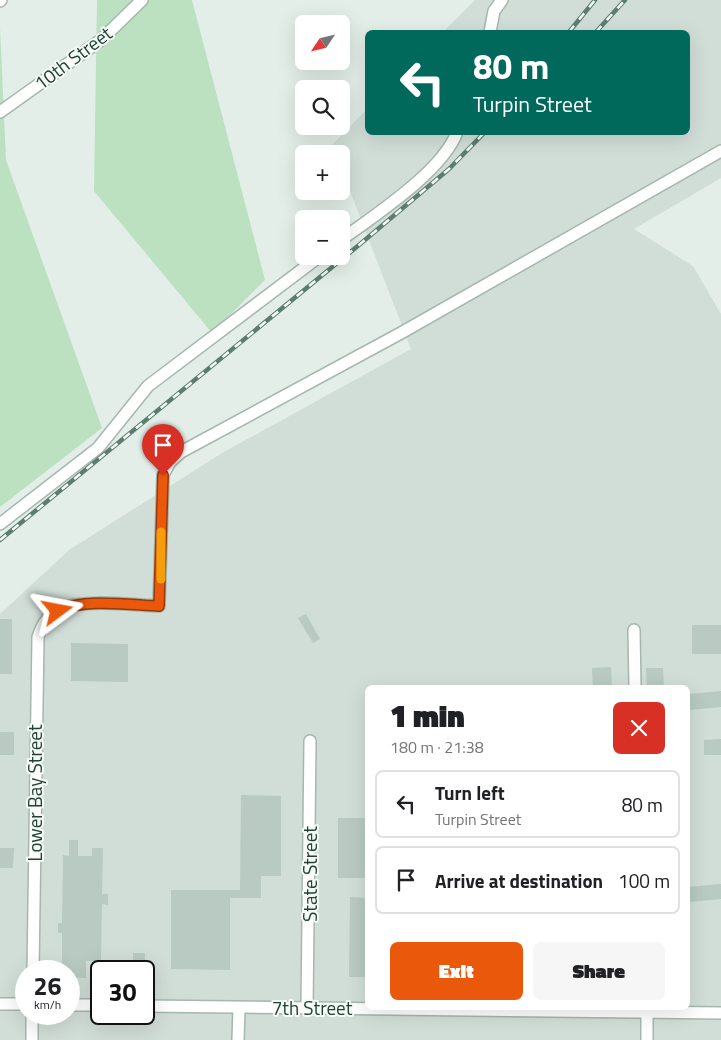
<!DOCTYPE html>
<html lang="en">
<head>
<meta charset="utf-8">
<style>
	:root { --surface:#fff; --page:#f6f6f6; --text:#202124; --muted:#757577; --line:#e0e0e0; --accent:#ea580c }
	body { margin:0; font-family:"Titillium Web",sans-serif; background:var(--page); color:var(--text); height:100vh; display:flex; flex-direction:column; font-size:19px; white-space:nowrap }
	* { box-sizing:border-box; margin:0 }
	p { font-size:16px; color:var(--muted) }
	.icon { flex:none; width:28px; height:28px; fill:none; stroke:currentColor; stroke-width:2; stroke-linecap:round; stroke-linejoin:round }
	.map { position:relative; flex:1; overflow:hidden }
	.drawer { position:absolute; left:365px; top:685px; width:325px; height:325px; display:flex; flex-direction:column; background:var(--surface); border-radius:8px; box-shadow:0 5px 20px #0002 }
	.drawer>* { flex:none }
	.banner { position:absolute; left:365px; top:30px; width:325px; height:105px; border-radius:8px; box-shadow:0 5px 20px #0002; background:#00695c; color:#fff; overflow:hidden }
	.needle { width:32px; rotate:235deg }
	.controls { position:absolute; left:295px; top:15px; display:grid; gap:10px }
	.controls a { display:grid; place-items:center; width:55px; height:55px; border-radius:8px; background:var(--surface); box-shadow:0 5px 20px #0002; font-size:25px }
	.speed { position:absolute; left:15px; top:960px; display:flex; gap:10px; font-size:25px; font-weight:700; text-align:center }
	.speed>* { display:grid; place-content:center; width:65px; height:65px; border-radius:50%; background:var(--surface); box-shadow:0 5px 20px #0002; line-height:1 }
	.speed small { font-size:12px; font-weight:400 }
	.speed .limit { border:2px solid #111; border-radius:8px; background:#fff; color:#111 }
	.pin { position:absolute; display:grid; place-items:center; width:42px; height:42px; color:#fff; margin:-51px -21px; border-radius:50% 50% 50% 0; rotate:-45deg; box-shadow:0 0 5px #0007 }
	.pin .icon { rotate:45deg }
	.me { position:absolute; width:55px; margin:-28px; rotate:77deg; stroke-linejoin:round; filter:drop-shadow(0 0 4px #0008) }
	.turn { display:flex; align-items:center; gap:18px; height:105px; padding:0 25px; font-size:22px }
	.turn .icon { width:65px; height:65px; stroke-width:2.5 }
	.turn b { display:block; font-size:35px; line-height:42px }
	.round { display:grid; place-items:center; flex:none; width:52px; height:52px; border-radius:8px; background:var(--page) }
	.overview { display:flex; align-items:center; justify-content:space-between; height:85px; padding:0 25px }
	h1 { font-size:30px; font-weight:800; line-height:38px }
	.button { display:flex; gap:10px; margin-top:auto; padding:10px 25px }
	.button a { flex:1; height:58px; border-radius:8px; background:var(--accent); color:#fff; font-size:20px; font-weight:800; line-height:58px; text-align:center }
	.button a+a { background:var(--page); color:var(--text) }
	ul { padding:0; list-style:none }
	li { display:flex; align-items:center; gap:15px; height:68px; margin:0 10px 8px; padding:0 15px; border:2px solid var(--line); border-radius:8px }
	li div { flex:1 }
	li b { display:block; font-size:19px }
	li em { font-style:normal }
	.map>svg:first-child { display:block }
</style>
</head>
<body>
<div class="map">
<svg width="721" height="1040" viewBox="0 0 721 1040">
	<rect width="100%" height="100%" fill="#e3eee8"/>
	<path fill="#d1ded7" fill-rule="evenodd" d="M475 0H721V178L634 229 693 266 721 314V1040H0V614L69 550 222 453 411 349 341 168V154H336L332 145 367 109 368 132H688V32H443ZM368 688H688V1008H368ZM26 971H69V1014H26ZM101 971H144V1014H101Z"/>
	<g fill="#bbe1c1">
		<polygon points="97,0 192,0 265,280 212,333 94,191"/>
		<polygon points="0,27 6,160 102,428 0,507"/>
	</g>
	<g fill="#b8cac1">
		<polygon points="306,614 320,639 313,643 298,618"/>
		<rect x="0" y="619" width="12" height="55"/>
		<rect x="692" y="625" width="29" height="29"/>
		<polygon points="71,643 128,644 128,682 71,681"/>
		<polygon points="611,667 612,688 593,688 592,668"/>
		<polygon points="646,668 663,668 664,688 647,688"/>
		<polygon points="721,691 721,707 688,710 688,694"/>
		<rect x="0" y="732" width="14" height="23"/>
		<polygon points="721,739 721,755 704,755 704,740"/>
		<polygon points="241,795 281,796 281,876 261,876 261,898 230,898 230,970 171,969 171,890 240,890"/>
		<rect x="338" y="818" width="30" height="60"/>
		<polygon points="69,840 78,840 78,856 92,856 92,848 103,848 102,894 108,894 108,905 102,904 101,961 86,961 86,978 69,977 69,971 62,971 62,933 58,933 58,923 62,923 63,855 69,856"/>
		<polygon points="0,848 14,848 13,868 0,868"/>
		<polygon points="721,884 721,899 688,902 688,887"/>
		<polygon points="350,897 368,898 368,977 349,977"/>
		<rect x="133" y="953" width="12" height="18"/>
	</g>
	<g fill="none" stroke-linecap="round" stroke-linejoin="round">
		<g stroke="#a5b7af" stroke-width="14">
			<g id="minor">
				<polyline points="0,1 1,0"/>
				<polyline points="490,32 494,11 502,0"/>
				<polyline points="0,112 101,40 142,0"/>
				<path d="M341 240C375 215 443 171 457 132"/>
				<polyline points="0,524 98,448 148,386 320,256"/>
				<polyline points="634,630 635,688"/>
				<path d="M33 971 38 637C42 625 49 613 62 608 88 599 131 605 159 606L163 475 170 462 181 452 401 333 721 151"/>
				<polyline points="0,1004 26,1004"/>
				<polyline points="69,1005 101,1005"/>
				<polyline points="144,1006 721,1013"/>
				<polyline points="307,1008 310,741"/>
				<polyline points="32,1040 32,1014"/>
				<polyline points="238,1040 239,1008"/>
				<polyline points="647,1040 647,1008"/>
			</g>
		</g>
		<use href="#minor" stroke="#fff" stroke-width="11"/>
		<g stroke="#5c7d70" stroke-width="4.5">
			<g id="rail">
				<polyline points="569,32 595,0"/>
				<polyline points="596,32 625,0"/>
				<polyline points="0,540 359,245 449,169 485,132"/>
			</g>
		</g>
		<use href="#rail" stroke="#f5faf7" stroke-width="2.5" stroke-dasharray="8" stroke-linecap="butt"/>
	</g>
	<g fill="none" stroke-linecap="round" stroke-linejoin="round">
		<g stroke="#983908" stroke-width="12">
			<path id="route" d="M58 611C83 598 131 605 159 606L163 475"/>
		</g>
		<use href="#route" stroke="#ea580c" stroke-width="9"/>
		<polyline stroke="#f59e0b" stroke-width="9" points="161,579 161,532"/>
	</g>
	<g text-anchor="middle" stroke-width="4" stroke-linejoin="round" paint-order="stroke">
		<g font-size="19" fill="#214235" stroke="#f5faf7">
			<text transform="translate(73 58) rotate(-37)" y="7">10th Street</text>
			<text transform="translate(35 793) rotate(-90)" y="7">Lower Bay Street</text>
			<text transform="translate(310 874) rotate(-90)" y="7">State Street</text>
			<text x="312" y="1015">7th Street</text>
		</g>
	</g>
</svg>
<div class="controls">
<a><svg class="needle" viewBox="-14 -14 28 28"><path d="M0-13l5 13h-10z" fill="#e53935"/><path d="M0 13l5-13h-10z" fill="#757577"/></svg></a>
<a><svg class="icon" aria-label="search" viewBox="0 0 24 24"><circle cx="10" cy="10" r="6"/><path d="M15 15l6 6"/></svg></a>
<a>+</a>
<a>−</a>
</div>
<div class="speed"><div>26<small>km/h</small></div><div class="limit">30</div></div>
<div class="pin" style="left:163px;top:475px;background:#d93025"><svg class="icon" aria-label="arrive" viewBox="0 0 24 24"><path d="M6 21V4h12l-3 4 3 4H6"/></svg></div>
<svg class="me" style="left:58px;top:611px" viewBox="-20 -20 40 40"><path d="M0-17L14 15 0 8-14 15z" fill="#ea580c" stroke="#fff" stroke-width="4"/></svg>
<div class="banner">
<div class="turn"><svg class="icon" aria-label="left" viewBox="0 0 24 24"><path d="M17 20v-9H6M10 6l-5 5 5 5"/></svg><div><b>80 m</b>Turpin Street</div></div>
</div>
<section class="drawer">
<div class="overview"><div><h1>1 min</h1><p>180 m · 21:38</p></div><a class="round" style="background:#d93025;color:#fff"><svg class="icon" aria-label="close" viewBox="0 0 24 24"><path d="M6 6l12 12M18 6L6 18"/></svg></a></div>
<ul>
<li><svg class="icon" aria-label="left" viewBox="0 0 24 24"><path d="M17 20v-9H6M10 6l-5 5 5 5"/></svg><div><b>Turn left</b><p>Turpin Street</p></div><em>80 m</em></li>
<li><svg class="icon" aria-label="arrive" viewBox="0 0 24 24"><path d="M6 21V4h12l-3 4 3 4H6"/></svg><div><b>Arrive at destination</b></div><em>100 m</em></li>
</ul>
<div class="button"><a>Exit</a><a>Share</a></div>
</section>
</div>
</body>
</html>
